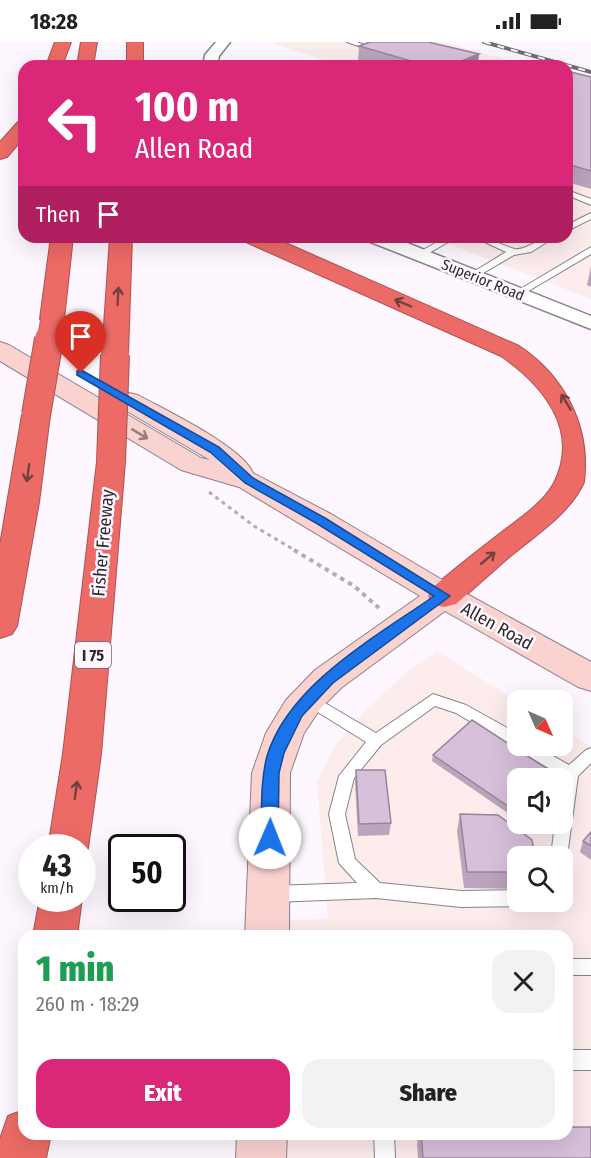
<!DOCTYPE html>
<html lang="en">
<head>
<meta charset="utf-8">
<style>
	:root { --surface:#fff; --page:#f2f2f2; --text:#222; --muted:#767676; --accent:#db2777 }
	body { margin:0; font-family:"Fira Sans Condensed",sans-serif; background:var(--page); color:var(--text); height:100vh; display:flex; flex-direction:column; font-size:22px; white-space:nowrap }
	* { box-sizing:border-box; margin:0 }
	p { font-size:20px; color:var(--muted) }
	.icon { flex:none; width:33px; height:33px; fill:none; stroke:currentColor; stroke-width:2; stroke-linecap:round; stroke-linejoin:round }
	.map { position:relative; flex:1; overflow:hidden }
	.panel { position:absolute; left:18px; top:888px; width:555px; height:210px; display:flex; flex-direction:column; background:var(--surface); border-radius:18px; box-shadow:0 6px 24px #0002 }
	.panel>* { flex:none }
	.banner { position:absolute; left:18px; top:18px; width:555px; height:183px; border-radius:18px; box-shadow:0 6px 24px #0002; background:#db2777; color:#fff; overflow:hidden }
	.needle { width:39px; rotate:135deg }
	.fabs { position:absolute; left:507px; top:648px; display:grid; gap:12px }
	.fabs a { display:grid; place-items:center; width:66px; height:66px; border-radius:12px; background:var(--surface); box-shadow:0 6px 24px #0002; font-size:30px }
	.speed { position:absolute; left:18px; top:792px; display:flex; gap:12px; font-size:30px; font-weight:700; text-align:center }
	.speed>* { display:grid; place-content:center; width:78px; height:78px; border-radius:50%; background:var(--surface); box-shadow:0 6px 24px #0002; line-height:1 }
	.speed small { font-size:15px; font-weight:400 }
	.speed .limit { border:3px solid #111; border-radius:9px; background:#fff; color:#111 }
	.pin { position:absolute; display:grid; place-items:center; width:51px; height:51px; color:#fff; margin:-62px -26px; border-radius:50% 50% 50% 0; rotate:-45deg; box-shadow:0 0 6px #0007 }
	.pin .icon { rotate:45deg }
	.me { position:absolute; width:66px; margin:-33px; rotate:1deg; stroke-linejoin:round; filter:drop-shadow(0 0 4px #0008) }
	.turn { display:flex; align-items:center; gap:21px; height:126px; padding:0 18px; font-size:27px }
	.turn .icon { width:78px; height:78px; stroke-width:2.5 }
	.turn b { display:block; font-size:42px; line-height:51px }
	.then { display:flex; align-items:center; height:57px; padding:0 18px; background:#0003; gap:12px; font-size:22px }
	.round { display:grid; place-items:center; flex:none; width:63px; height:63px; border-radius:18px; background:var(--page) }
	.overview { display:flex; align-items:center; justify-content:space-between; height:102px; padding:0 18px }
	h1 { font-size:36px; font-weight:800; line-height:45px; color:#1e9e55 }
	.primary-button { display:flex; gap:12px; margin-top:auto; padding:12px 18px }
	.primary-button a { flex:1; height:69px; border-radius:18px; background:var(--accent); color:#fff; font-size:24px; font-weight:800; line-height:69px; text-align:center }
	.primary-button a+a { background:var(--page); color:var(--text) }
	.status { display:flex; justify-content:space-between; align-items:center; height:42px; padding:0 30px; background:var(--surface); direction:ltr }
	.status svg { height:16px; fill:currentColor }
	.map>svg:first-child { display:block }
</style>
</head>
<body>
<div class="status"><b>18:28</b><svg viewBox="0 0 49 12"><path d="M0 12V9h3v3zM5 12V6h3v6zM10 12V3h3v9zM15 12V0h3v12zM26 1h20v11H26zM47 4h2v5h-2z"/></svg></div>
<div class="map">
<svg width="591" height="1116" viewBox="0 0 591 1116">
	<rect width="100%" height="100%" fill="#fef7ff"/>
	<g fill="#fceceb" fill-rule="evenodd">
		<polygon points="269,0 444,0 529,24 342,24"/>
		<polygon points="567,35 591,42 591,257 431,195 567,195"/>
		<path d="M437 609 517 659 518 704H562L563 687 591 705V1116H261L262 1092H567V894H267V879L328 877 317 740 336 702 369 665 409 628ZM518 736H562V782H518ZM518 814H562V860H518Z"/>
	</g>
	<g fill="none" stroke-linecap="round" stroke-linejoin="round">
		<g stroke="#888289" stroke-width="2">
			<g id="service">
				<polygon points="347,0 357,0 364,3 361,5"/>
				<polygon points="567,148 591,157 591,163 567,153"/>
				<polygon points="591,171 591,177 567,189 567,183"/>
				<polygon points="446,195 457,195 422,215 414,213"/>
				<path d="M474 195C490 195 500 203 515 207 525 209 540 195 555 195L531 210 514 213 473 237 470 236V232L506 210Z"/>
				<polygon points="591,205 591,212 520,254 512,252"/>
				<polygon points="308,651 376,691 433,652 466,663 518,692 518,704 535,704 569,723 586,708 591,706 591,721 578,734 567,814 565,819 562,820 562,814 551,814 555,782 562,782 562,734 456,671 435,664 381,703 354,736 345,772 355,817 380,841 461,849 518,848 518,860 525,860 524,861 518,864 461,865 376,856 273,860 267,857 264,852 267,847 273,844 357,841 339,821 329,772 339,734 366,700 303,661 301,657 303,653"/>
				<rect x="567" y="917" width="24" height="16"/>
				<rect x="567" y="1008" width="24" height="20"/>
				<polygon points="374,1092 394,1092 395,1116 375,1116"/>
			</g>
		</g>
		<g stroke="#888289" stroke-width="3">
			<g id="minor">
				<polygon points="216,0 230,0 219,14 217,24 203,24 205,13"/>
				<polygon points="366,195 392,195 591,274 591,287 368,199"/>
			</g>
		</g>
		<g stroke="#888289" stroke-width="2">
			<g id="secondary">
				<path d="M0 300 9 303 201 416 210 418 120 365 116 359 120 353 129 351 138 353C165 368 243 405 253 431L331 472 456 546 591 620V649L578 645 445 569 341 646 320 667 304 691 290 731 289 894H245L252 731 266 691 286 658 315 628 420 554 239 445 181 428 0 319Z"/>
				<polygon points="237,1092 287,1092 286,1116 236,1116"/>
			</g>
		</g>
		<g stroke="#aa5553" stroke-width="2">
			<g id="motorway">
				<polygon points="55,0 71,0 62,24 46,24"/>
				<polygon points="81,0 97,0 93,24 77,24"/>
				<rect x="127" y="0" width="16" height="24"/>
				<polygon points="24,79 24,95 7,115 0,117 0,100 18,80"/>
				<polygon points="51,195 73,195 64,277 61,282 52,284 43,282 40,277"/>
				<polygon points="110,195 132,195 128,313 124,318 115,321 106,318 102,313"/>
				<path d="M243 195H272L519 304C563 333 591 383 584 440 570 472 533 495 507 517 490 532 473 547 456 562L444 565 432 562 428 554 432 546C452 529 472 513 493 497 512 481 542 464 554 441 581 388 542 342 501 314L246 200Z"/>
				<polygon points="36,365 46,367 50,373 39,460 17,584 12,592 0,596 0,503 22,373 26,367"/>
				<polygon points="111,411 121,414 125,420 101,712 88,806 82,818 82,806 48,806 63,712 97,420 101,414"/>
				<polygon points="40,856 82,856 77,894 33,894"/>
				<polygon points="24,1068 24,1092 51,1092 46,1116 0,1116 0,1097 8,1074"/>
			</g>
		</g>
		<polyline stroke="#b2adb3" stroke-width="3" stroke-dasharray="4 4" stroke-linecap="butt" points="209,450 254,484 296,509"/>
		<polyline stroke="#b2adb3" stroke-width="4" stroke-dasharray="4.5 4.5" stroke-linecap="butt" points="294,508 354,544 379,566"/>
		<use href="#service" fill="#fff" fill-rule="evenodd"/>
		<use href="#minor" fill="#fff" fill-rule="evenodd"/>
		<use href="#secondary" fill="#fad3d1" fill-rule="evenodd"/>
		<use href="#motorway" fill="#ed6b67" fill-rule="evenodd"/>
		<g stroke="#706d71" stroke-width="4">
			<polyline id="rail" points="484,0 591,30"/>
		</g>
		<use href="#rail" stroke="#fef7ff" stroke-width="2" stroke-dasharray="7" stroke-linecap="butt"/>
		<g stroke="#aa5553" stroke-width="23" stroke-linecap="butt">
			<polyline id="motorway-bridge-far1" points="48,298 52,277"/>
		</g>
		<g stroke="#aa5553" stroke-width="30" stroke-linecap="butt">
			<g id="motorway-bridge">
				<polyline points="36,373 49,297"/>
				<polyline points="111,420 115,313"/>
			</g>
		</g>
		<use href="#motorway-bridge-far1" stroke="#ed6b67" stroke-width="22"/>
		<use href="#motorway-bridge" stroke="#ed6b67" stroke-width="28"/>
	</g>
	<g fill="#baa5bc">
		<polygon points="359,4 478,24 376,24 358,19"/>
		<polygon points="567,29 591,35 591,147 567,140"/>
		<polygon points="591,224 591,245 587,243"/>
		<polygon points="433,713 560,735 560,736 518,736 518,778 432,719"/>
		<polygon points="356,728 391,781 389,793 358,794 355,740"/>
		<polygon points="460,772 518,814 518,847 464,846 457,789"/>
		<polygon points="591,790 591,818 580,810 583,799"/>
		<polygon points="419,1092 567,1092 591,1116 418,1116 417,1102"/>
	</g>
	<polygon fill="#978699" points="479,12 478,24 449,24"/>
	<g fill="#d8c0db" stroke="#978699" stroke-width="1.5">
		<polygon points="370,0 428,0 479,12 449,24 428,24 359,4"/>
		<polygon points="567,29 591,35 591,129 567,122"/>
		<polygon points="472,678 560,735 559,736 518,736 518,771 433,713"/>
		<polygon points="356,728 385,728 391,781 359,782"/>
		<polygon points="460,772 498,773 532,798 535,814 518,814 518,830 467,830"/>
		<polygon points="591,790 591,804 583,799"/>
		<polygon points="567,1085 591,1085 591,1116 423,1116 421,1092 567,1092"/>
	</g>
	<defs><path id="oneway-shaft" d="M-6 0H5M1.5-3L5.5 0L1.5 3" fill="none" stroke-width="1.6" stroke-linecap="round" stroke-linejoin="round" transform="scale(1.5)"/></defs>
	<g stroke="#704141">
		<use href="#oneway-shaft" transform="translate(118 254) rotate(-87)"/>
		<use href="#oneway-shaft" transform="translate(403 261) rotate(-157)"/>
		<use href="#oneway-shaft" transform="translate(566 360) rotate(-121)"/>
		<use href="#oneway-shaft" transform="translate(28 431) rotate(98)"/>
		<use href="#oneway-shaft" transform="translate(488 516) rotate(-40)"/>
		<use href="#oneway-shaft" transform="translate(76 748) rotate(-82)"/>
	</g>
	<use stroke="#947f7f" href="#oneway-shaft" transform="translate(140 392) rotate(31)"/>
	<path fill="#1a73e8" stroke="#114b97" stroke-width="1.5" d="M81 328 219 405 253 436 325 476 450 554 333 641 302 674 284 711 279 731 278 796 275 801 270 803 264 801 261 796C262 769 260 740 267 714 289 642 376 595 434 554L316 481 245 441 210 410 77 333V329Z"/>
	<g text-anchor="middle" stroke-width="5" stroke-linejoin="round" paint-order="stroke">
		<g font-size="15" fill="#2d2b2d" stroke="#fef7ff">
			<text transform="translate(483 238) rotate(22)" y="5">Superior Road</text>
		</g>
		<rect fill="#fef7ff" stroke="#6c686c" stroke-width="1.5" x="75" y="600" width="36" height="26" rx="4.5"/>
		<g font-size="16" font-weight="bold" fill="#2d2b2d">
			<text x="93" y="619">I 75</text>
		</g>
		<g font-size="18" fill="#2d2b2d" stroke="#fef7ff">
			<text transform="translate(103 501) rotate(-85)" y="6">Fisher Freeway</text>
			<text transform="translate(497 584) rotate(29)" y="6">Allen Road</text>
		</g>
	</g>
</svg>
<div class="fabs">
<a><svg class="needle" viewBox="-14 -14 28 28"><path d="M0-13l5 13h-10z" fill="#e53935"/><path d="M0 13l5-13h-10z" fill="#767676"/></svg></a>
<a><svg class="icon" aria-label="sound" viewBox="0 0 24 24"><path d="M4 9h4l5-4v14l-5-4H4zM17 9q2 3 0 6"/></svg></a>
<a><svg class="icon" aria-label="search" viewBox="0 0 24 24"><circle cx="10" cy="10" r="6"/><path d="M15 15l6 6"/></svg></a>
</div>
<div class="speed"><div>43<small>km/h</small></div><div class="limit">50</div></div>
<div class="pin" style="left:81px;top:331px;background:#d93025"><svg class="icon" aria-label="arrive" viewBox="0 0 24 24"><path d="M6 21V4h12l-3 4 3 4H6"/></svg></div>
<svg class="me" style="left:270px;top:796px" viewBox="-20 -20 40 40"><circle r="19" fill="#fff"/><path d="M0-13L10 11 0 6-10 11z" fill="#1a73e8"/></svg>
<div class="banner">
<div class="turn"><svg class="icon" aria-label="left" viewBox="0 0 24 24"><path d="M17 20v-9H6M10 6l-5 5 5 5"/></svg><div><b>100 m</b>Allen Road</div></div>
<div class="then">Then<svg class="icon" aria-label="arrive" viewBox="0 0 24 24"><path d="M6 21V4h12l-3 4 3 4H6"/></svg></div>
</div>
<section class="panel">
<div class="overview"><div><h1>1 min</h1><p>260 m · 18:29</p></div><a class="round"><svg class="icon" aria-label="close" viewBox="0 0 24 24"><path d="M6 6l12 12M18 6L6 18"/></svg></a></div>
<div class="primary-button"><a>Exit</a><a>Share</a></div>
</section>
</div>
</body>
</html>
